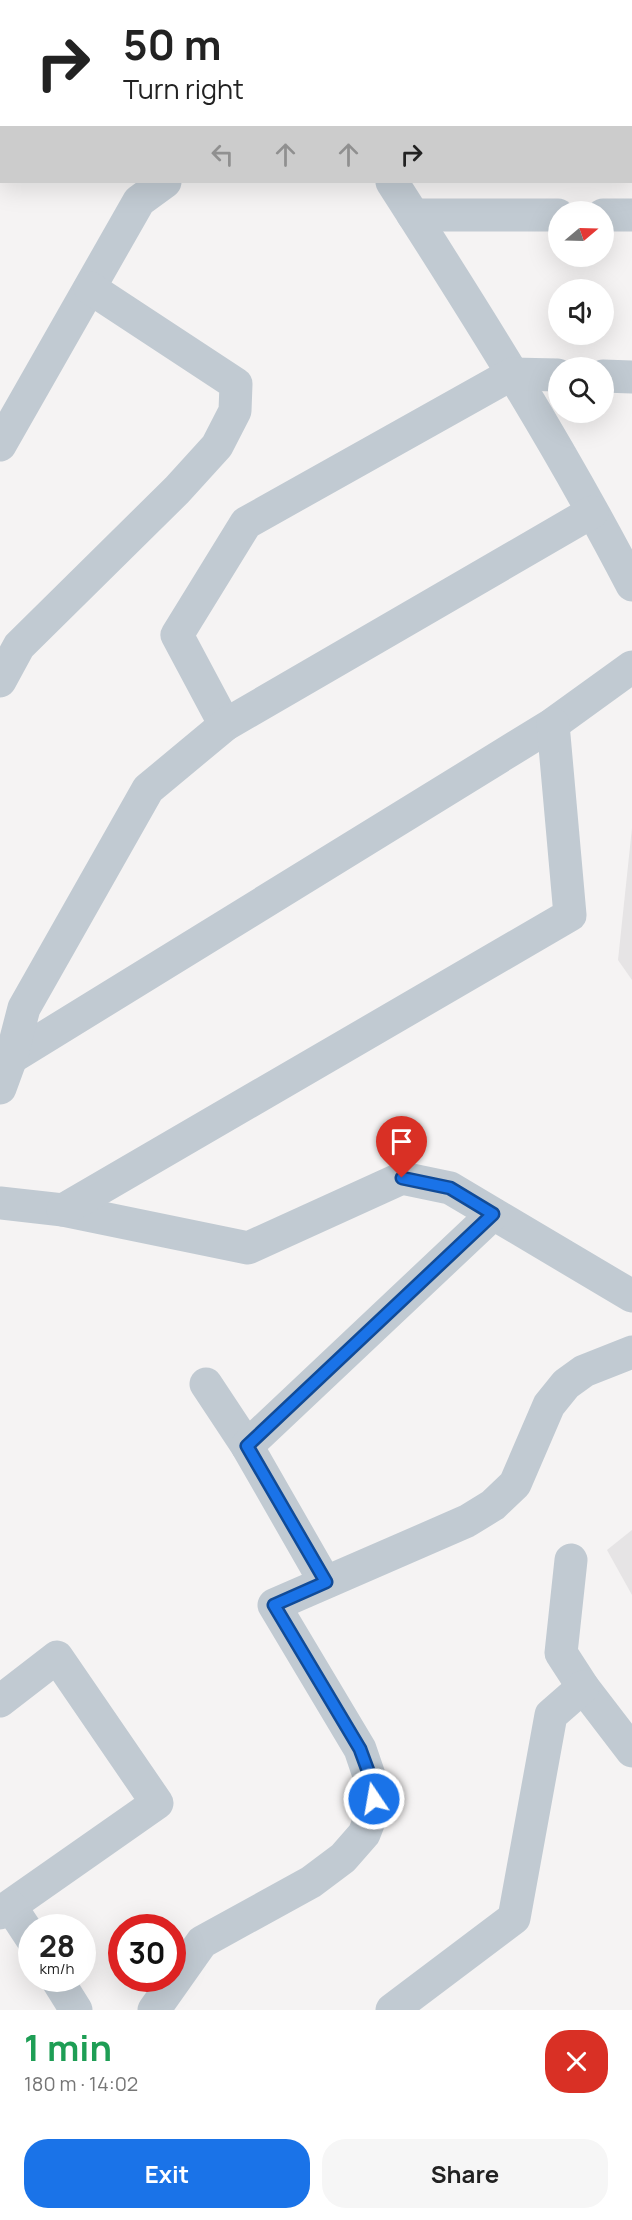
<!DOCTYPE html>
<html lang="en">
<head>
<meta charset="utf-8">
<style>
	:root { --surface:#fff; --page:#f6f6f6; --text:#222; --muted:#767676; --accent:#1a73e8 }
	body { margin:0; font-family:Manrope,sans-serif; background:var(--page); color:var(--text); height:100vh; display:flex; flex-direction:column; font-size:22px; white-space:nowrap }
	* { box-sizing:border-box; margin:0 }
	p { font-size:20px; color:var(--muted) }
	.icon { flex:none; width:33px; height:33px; fill:none; stroke:currentColor; stroke-width:2; stroke-linecap:round; stroke-linejoin:round }
	.map { position:relative; height:2010px; overflow:hidden }
	.details { display:flex; flex-direction:column; background:var(--surface); flex:1 }
	.details>* { flex:none }
	.banner { position:absolute; left:0px; top:0px; width:633px; height:183px; box-shadow:0 6px 24px #0002; background:#fff; color:var(--text); overflow:hidden }
	.needle { width:39px; rotate:71deg }
	.tools { position:absolute; left:548px; top:201px; display:grid; gap:12px }
	.tools a { display:grid; place-items:center; width:66px; height:66px; border-radius:50%; background:var(--surface); box-shadow:0 6px 24px #0002; font-size:30px }
	.speed { position:absolute; left:18px; top:1914px; display:flex; gap:12px; font-size:30px; font-weight:700; text-align:center }
	.speed>* { display:grid; place-content:center; width:78px; height:78px; border-radius:50%; background:var(--surface); box-shadow:0 6px 24px #0002; line-height:1 }
	.speed small { font-size:15px; font-weight:400 }
	.speed .limit { border:9px solid #d22; background:#fff; color:#111 }
	.pin { position:absolute; display:grid; place-items:center; width:51px; height:51px; color:#fff; margin:-62px -26px; border-radius:50% 50% 50% 0; rotate:-45deg; box-shadow:0 0 6px #0007 }
	.pin .icon { rotate:45deg }
	.me { position:absolute; width:66px; margin:-33px; rotate:348deg; stroke-linejoin:round; filter:drop-shadow(0 0 4px #0008) }
	.turn { display:flex; align-items:center; gap:21px; height:126px; padding:0 24px; font-size:27px }
	.turn .icon { width:78px; height:78px; stroke-width:2.5 }
	.turn b { display:block; font-size:42px; line-height:51px }
	.lanes { display:flex; align-items:center; height:57px; padding:0 24px; background:#0003; justify-content:center; gap:30px; direction:ltr }
	.lanes .off { opacity:.35 }
	.round { display:grid; place-items:center; flex:none; width:63px; height:63px; border-radius:24px; background:var(--page) }
	.summary { display:flex; align-items:center; justify-content:space-between; height:102px; padding:0 24px }
	h1 { font-size:36px; font-weight:700; line-height:45px; color:#1e9e55 }
	.cta { display:flex; gap:12px; margin-top:auto; padding:12px 24px }
	.cta a { flex:1; height:69px; border-radius:24px; background:var(--accent); color:#fff; font-size:24px; font-weight:700; line-height:69px; text-align:center }
	.cta a+a { background:var(--page); color:var(--text) }
	.map>svg:first-child { display:block }
</style>
</head>
<body>
<div class="map">
<svg width="632" height="2010" viewBox="0 0 632 2010">
	<rect width="100%" height="100%" fill="#f5f3f3"/>
	<g fill="#e6e4e5">
		<polygon points="632,828 632,980 618,960"/>
		<polygon points="632,1530 632,1595 607,1550"/>
	</g>
	<g fill="none" stroke-linecap="round" stroke-linejoin="round">
		<g stroke="#c1cad2" stroke-width="33">
			<polyline points="334,0 334,2"/>
			<polyline points="93,2 94,0"/>
			<polyline points="408,2 410,0"/>
			<polyline points="0,78 2,77"/>
			<path d="M392 182C476 313 560 446 632 585"/>
			<polyline points="413,215 558,215"/>
			<polyline points="603,215 632,215"/>
			<polyline points="603,376 632,377"/>
			<polyline points="0,445 139,201 165,182"/>
			<polyline points="0,681 19,646 177,490 217,446 235,411 236,384 90,288"/>
			<polyline points="225,725 177,635 246,523 512,374 558,375"/>
			<polyline points="11,1058 553,724 632,667"/>
			<polyline points="0,1088 11,1058 24,1008 148,789 225,725 592,512"/>
			<polyline points="0,1203 63,1210 248,1248 402,1178 450,1188 632,1296"/>
			<polyline points="63,1210 570,915 553,724"/>
			<polyline points="206,1384 247,1446 325,1582"/>
			<polyline points="247,1446 493,1214"/>
			<polyline points="571,1560 561,1653 583,1687 632,1751"/>
			<polyline points="0,1701 57,1657 157,1803 0,1913"/>
			<polyline points="11,1907 32,1939"/>
			<polyline points="56,1978 76,2010"/>
			<polyline points="154,2010 202,1942 311,1882 343,1858 364,1834 373,1811 373,1787 360,1749 274,1605 467,1521 493,1505 515,1484 549,1405 566,1384 584,1371 632,1352"/>
			<polyline points="392,2010 514,1918 551,1715 583,1687"/>
		</g>
	</g>
	<g fill="none" stroke-linecap="round" stroke-linejoin="round">
		<g stroke="#114b97" stroke-width="15">
			<polyline id="route" points="374,1799 374,1787 360,1749 274,1605 326,1582 247,1446 493,1214 450,1188 402,1178"/>
		</g>
		<use href="#route" stroke="#1a73e8" stroke-width="10"/>
	</g>
</svg>
<div class="tools">
<a><svg class="needle" viewBox="-14 -14 28 28"><path d="M0-13l5 13h-10z" fill="#e53935"/><path d="M0 13l5-13h-10z" fill="#767676"/></svg></a>
<a><svg class="icon" aria-label="sound" viewBox="0 0 24 24"><path d="M4 9h4l5-4v14l-5-4H4zM17 9q2 3 0 6"/></svg></a>
<a><svg class="icon" aria-label="search" viewBox="0 0 24 24"><circle cx="10" cy="10" r="6"/><path d="M15 15l6 6"/></svg></a>
</div>
<div class="speed"><div>28<small>km/h</small></div><div class="limit">30</div></div>
<div class="pin" style="left:402px;top:1178px;background:#d93025"><svg class="icon" aria-label="arrive" viewBox="0 0 24 24"><path d="M6 21V4h12l-3 4 3 4H6"/></svg></div>
<svg class="me" style="left:374px;top:1799px" viewBox="-20 -20 40 40"><circle r="17" fill="#1a73e8" stroke="#fff" stroke-width="3"/><path d="M0-11L8 9 0 5-8 9z" fill="#fff"/></svg>
<div class="banner">
<div class="turn"><svg class="icon" aria-label="right" viewBox="0 0 24 24"><path d="M7 20v-9h11M14 6l5 5-5 5"/></svg><div><b>50 m</b>Turn right</div></div>
<div class="lanes"><svg class="icon off" aria-label="left" viewBox="0 0 24 24"><path d="M17 20v-9H6M10 6l-5 5 5 5"/></svg><svg class="icon off" aria-label="ahead" viewBox="0 0 24 24"><path d="M12 20V5M6 11l6-6 6 6"/></svg><svg class="icon off" aria-label="ahead" viewBox="0 0 24 24"><path d="M12 20V5M6 11l6-6 6 6"/></svg><svg class="icon" aria-label="right" viewBox="0 0 24 24"><path d="M7 20v-9h11M14 6l5 5-5 5"/></svg></div>
</div>
</div>
<section class="details">
<div class="summary"><div><h1>1 min</h1><p>180 m · 14:02</p></div><a class="round" style="background:#d93025;color:#fff"><svg class="icon" aria-label="close" viewBox="0 0 24 24"><path d="M6 6l12 12M18 6L6 18"/></svg></a></div>
<div class="cta"><a>Exit</a><a>Share</a></div>
</section>
</body>
</html>
